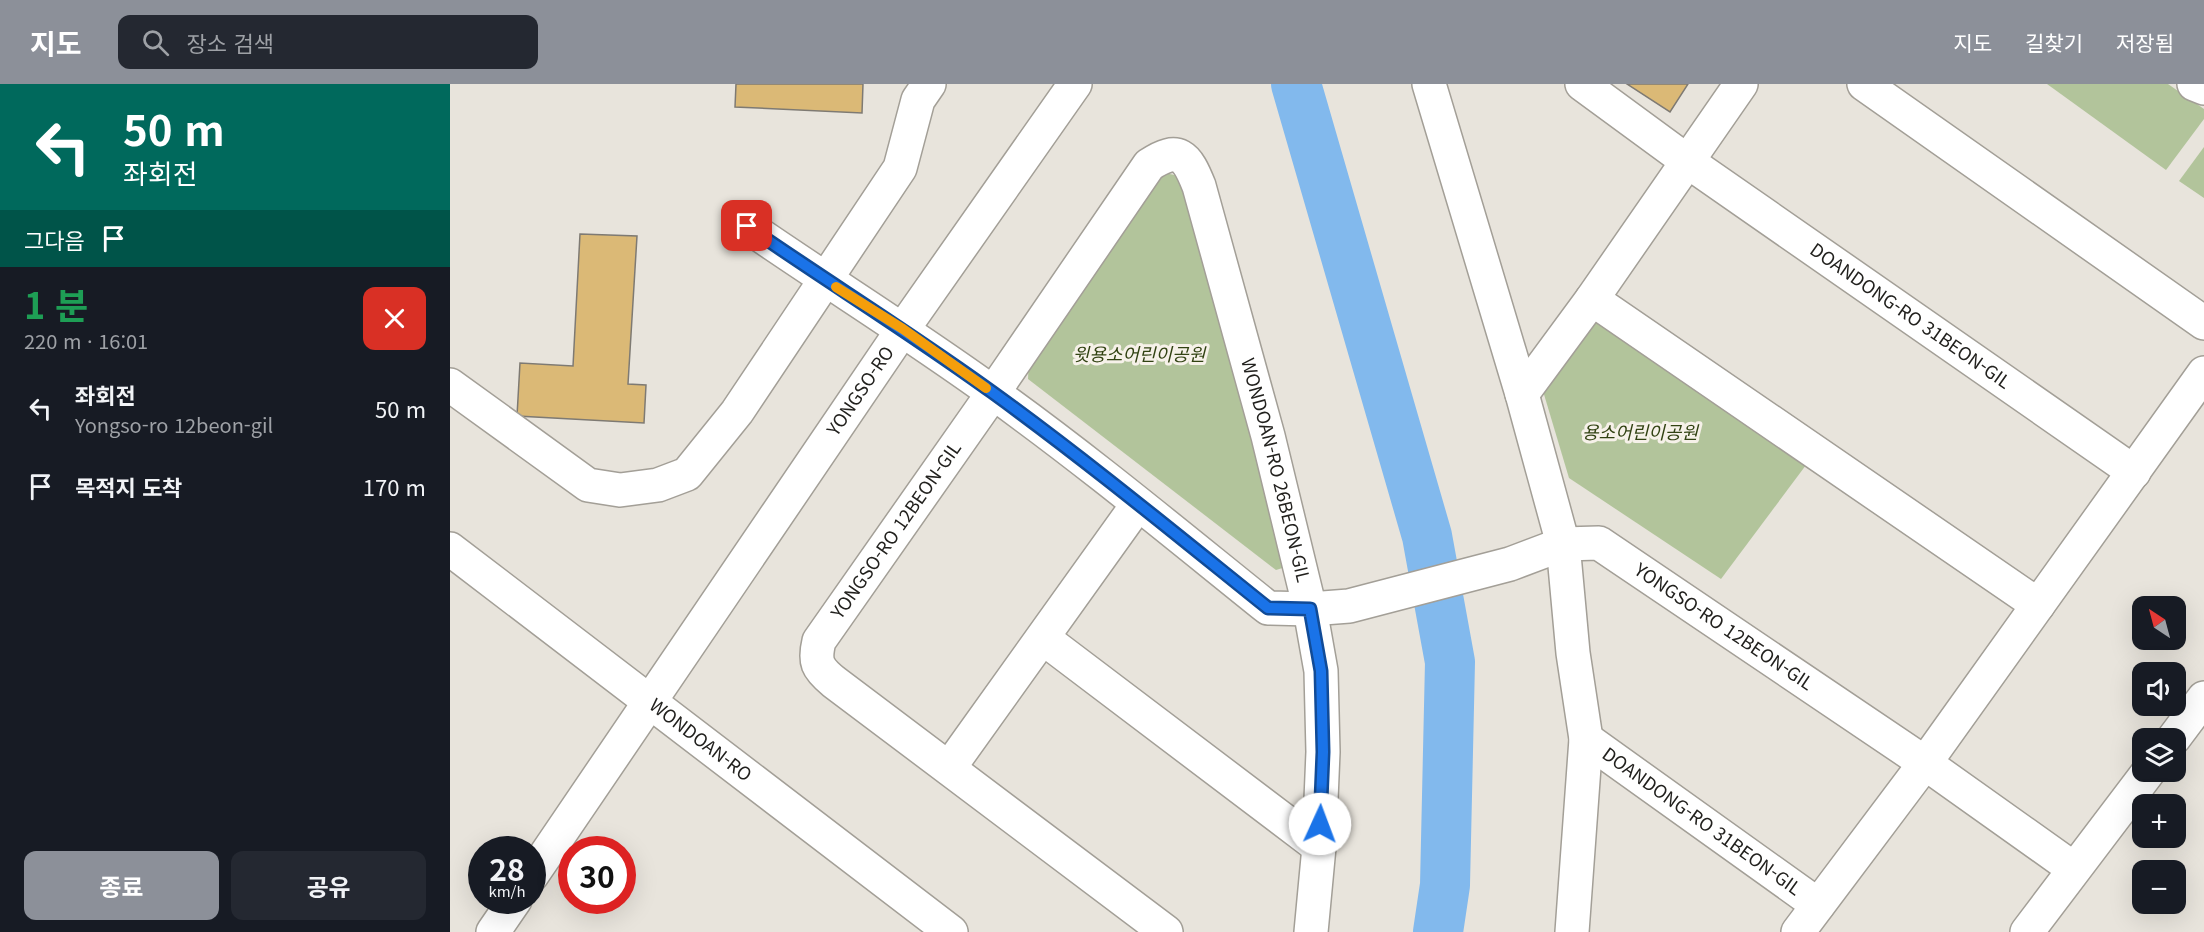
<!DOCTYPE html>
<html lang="ko">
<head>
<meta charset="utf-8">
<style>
	:root { --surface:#171b24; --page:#242831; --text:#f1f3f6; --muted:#9ea1a6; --accent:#8c9099 }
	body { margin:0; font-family:Georgia,"Noto Sans KR",serif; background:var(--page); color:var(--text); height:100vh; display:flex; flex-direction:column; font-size:22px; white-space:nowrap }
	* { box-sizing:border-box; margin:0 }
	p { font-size:20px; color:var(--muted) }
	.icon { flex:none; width:33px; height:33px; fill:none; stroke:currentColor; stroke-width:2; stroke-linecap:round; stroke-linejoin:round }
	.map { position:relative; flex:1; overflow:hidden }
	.side { display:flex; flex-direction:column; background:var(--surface); width:450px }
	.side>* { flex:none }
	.top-card { background:#00695c; color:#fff; overflow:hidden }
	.needle { width:39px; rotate:324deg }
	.fabs { position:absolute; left:1682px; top:512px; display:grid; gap:12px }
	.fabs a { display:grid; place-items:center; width:54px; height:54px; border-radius:12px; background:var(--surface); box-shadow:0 6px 24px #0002; font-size:30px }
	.speed { position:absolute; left:18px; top:752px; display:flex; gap:12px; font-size:30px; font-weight:700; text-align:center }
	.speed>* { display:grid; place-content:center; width:78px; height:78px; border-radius:50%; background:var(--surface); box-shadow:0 6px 24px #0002; line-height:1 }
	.speed small { font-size:15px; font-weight:400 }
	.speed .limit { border:9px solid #d22; background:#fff; color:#111 }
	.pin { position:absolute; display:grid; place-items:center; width:51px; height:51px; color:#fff; margin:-26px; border-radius:12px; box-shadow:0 3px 9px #0006 }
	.me { position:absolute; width:66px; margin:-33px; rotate:2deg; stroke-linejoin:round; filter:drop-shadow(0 0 4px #0008) }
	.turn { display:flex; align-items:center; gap:21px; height:126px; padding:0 24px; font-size:27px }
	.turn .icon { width:78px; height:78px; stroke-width:2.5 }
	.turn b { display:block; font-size:42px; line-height:51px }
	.then { display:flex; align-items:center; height:57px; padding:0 24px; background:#0003; gap:12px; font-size:22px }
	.round { display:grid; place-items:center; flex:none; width:63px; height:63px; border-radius:12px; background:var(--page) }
	.summary { display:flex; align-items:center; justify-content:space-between; height:102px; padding:0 24px }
	h1 { font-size:36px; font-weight:700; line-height:45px; color:#1e9e55 }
	.cta { display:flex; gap:12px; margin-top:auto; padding:12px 24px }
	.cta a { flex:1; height:69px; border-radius:12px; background:var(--accent); color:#fff; font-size:24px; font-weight:700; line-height:69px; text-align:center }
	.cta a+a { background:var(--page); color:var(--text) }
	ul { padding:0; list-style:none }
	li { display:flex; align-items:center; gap:18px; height:78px; padding:0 24px }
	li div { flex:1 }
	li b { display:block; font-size:22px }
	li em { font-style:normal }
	header { display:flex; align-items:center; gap:36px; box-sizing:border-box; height:84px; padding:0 30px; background:var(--accent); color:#fff }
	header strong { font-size:28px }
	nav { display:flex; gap:33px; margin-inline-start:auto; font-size:21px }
	.search { width:420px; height:54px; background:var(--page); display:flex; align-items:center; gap:15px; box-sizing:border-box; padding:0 21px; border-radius:12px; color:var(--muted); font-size:22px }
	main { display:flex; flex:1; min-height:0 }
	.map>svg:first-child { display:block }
</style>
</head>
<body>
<header>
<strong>지도</strong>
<div class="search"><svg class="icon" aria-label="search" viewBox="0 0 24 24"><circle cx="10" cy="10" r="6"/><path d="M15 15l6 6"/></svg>장소 검색</div>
<nav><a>지도</a><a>길찾기</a><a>저장됨</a></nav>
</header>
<main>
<section class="side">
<div class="top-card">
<div class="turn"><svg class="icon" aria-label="left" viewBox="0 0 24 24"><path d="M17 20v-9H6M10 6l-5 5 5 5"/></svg><div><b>50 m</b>좌회전</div></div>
<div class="then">그다음<svg class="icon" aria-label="arrive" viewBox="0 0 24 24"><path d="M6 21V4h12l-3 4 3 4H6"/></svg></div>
</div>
<div class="summary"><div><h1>1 분</h1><p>220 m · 16:01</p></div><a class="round" style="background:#d93025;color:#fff"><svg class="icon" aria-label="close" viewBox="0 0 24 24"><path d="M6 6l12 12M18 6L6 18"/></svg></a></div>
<ul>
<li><svg class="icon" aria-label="left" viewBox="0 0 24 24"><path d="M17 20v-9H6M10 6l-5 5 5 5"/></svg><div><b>좌회전</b><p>Yongso-ro 12beon-gil</p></div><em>50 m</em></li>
<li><svg class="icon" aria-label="arrive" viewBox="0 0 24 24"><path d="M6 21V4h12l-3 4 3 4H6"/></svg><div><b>목적지 도착</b></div><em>170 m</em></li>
</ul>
<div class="cta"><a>종료</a><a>공유</a></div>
</section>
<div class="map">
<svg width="1754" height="848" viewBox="0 0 1754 848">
	<rect width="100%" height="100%" fill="#e8e4dc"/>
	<g fill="#b2c49b">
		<polygon points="1597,0 1718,0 1754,25 1754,35 1716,86"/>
		<polygon points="1754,63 1754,114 1729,97"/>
		<polygon points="715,89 729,92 839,482 826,486 578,295 579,275"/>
		<polygon points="1142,228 1362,373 1271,495 1119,394 1093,307"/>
	</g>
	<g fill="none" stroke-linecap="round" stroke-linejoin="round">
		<polyline stroke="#82b9ed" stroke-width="50" points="846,0 977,452 1000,578 995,801 988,848"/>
	</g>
	<g fill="#dbb976" stroke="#7e7a73" stroke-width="1.5">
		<polygon points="286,0 413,0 412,29 285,23"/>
		<polygon points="1177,0 1238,0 1220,28"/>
		<polygon points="130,150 187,152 178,300 196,301 194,339 67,332 70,279 123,282"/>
	</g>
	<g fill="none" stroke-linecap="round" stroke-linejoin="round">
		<g stroke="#a39f97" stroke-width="36">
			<g id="minor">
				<polyline points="979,0 1072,310 1113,460 1123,569 1136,655 1122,848"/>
				<path id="s1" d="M1132 0 1237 77 1684 388"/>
				<polyline points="1414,0 1754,239"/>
				<path id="s2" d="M297 142C378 198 462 250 542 308 637 376 727 451 818 524L860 525 899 522 1060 480 1113 460 1149 459 1475 679 1624 785"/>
				<polyline points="1142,215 1588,521"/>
				<polyline points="0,301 138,401 170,406 208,401 237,390 287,328 450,84 468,16 479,0"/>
				<polyline points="1072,310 1142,215 1291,0"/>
				<path id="s3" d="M0 465 501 848"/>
				<polyline points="593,554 869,763"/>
				<polyline points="1724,654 1754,614"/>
				<path id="s4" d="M1136 655 1368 821"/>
				<polyline points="499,684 688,420"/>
				<path id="s5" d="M82 791 453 245 625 0"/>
				<polyline points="43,848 65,816"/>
				<path id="s6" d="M716 848 384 598C367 584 364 578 369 557L543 309 699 81C729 61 737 72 749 102L818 352 860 525 871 587 873 668 869 763 861 848"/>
				<polyline points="1348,848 1475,679 1754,289"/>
				<polyline points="1577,848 1699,687"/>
			</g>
		</g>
		<g stroke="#a39f97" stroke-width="36">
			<polyline id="major" points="1744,0 1754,4"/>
		</g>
		<use href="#minor" stroke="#fff" stroke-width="33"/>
		<use href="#major" stroke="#fff" stroke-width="33"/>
	</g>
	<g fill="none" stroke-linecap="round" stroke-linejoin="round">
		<g stroke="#114b97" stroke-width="15">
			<path id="route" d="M297 142C378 198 462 250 542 308 636 376 727 451 818 524L860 525 871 587 873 668 870 740"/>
		</g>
		<use href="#route" stroke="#1a73e8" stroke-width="10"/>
		<polyline stroke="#f59e0b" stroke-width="10" points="386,203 453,245 536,304"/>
	</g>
	<g text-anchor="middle" stroke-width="6" stroke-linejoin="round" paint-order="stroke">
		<g font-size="18" fill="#22211e" stroke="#f6f1e9">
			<text dy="6" stroke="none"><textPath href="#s1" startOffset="402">DOANDONG-RO 31BEON-GIL</textPath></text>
			<text dy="6" stroke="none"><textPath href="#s5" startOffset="585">YONGSO-RO</textPath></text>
			<text dy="6" stroke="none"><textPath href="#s6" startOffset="1406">WONDOAN-RO 26BEON-GIL</textPath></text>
			<text dy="6" stroke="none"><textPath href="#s6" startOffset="598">YONGSO-RO 12BEON-GIL</textPath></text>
			<text dy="6" stroke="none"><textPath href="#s2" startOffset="1137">YONGSO-RO 12BEON-GIL</textPath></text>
			<text dy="6" stroke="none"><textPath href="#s3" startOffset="315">WONDOAN-RO</textPath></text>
			<text dy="6" stroke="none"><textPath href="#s4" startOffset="142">DOANDONG-RO 31BEON-GIL</textPath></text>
		</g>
		<g font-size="18" font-style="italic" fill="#314212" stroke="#f6f1e9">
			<text x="689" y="277">윗용소어린이공원</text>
			<text x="1190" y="355">용소어린이공원</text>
		</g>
	</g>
</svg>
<div class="fabs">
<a><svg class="needle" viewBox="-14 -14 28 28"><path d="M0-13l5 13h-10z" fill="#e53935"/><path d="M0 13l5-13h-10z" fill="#9ea1a6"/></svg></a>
<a><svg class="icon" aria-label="sound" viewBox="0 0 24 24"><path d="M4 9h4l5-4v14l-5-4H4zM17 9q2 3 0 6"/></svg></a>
<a><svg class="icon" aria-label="layers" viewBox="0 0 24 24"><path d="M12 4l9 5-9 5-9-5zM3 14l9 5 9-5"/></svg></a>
<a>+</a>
<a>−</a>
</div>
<div class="speed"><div>28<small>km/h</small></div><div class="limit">30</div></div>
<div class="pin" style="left:297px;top:142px;background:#d93025"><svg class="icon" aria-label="arrive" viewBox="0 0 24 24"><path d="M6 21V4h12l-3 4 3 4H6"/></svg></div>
<svg class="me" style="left:870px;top:740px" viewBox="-20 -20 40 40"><circle r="19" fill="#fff"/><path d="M0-13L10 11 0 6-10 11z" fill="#1a73e8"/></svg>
</div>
</main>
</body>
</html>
